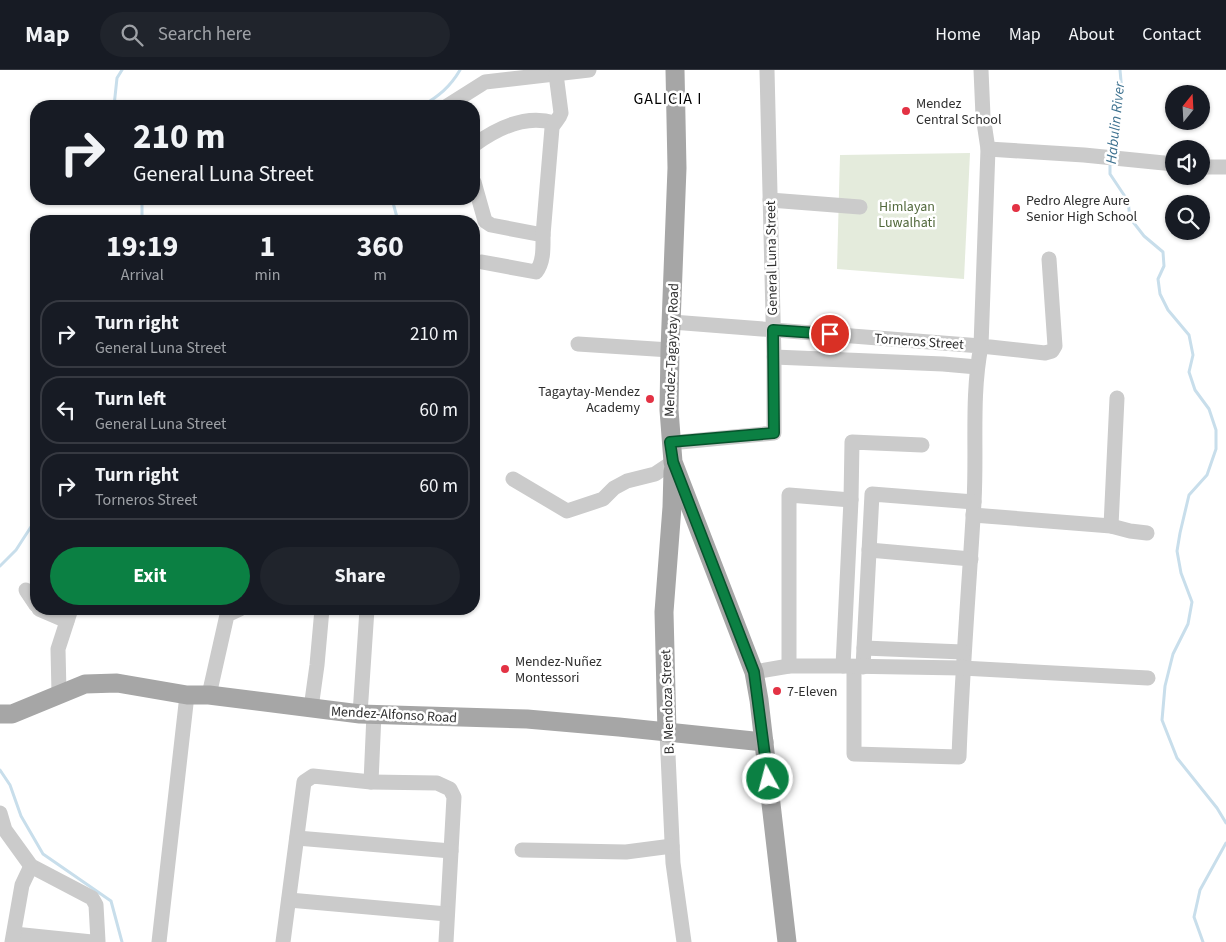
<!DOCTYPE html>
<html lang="en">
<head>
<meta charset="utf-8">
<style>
	:root { --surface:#171b24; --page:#20242c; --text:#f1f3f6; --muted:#9ea1a6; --line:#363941; --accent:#0b8043 }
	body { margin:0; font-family:"Source Sans 3",sans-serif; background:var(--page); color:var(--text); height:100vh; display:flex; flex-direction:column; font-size:19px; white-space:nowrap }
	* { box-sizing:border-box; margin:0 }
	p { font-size:16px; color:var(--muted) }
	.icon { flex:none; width:28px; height:28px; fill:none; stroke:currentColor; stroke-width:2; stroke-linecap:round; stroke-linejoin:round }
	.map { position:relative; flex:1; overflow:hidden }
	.details { position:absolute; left:30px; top:145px; width:450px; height:400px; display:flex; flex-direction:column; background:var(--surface); border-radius:20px; box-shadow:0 1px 4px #0004 }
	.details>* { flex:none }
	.banner { position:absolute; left:30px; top:30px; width:450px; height:105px; border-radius:20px; box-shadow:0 1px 4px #0004; background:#171b24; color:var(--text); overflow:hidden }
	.needle { width:32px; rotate:18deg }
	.controls { position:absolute; left:1165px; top:15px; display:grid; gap:10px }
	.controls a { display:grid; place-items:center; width:45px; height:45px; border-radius:50%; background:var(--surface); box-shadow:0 1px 4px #0004; font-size:25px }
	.pin { position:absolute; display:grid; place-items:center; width:42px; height:42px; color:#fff; margin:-21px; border:2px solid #fff; border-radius:50%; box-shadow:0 1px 5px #0007 }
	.me { position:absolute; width:55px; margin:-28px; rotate:353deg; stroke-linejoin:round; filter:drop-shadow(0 0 4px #0008) }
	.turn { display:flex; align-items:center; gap:18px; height:105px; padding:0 20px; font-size:22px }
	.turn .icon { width:65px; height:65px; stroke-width:2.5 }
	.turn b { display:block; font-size:35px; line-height:42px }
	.eta { display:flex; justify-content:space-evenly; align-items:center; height:85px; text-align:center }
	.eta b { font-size:30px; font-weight:700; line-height:35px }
	.cta { display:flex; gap:10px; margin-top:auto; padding:10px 20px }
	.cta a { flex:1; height:58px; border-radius:30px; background:var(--accent); color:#fff; font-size:20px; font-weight:700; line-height:58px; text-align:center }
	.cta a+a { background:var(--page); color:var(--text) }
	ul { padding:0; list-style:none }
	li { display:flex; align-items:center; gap:15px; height:68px; margin:0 10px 8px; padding:0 10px; border:2px solid var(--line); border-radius:20px }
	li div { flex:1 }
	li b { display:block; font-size:19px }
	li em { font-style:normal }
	header { display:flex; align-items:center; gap:30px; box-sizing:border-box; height:70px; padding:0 25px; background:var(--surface); border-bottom:1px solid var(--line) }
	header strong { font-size:24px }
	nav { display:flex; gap:28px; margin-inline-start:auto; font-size:18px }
	.search { width:350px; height:45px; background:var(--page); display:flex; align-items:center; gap:12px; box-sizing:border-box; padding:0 18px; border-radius:28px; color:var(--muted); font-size:19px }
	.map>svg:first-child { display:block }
</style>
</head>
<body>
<header>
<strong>Map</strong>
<div class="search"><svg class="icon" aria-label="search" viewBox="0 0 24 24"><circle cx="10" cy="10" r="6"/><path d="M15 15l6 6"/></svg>Search here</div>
<nav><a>Home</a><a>Map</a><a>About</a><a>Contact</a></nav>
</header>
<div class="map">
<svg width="1226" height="872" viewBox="0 0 1226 872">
	<rect width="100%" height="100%" fill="#fff"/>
	<polygon fill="#e4ebdc" points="970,83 964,209 837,199 840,85"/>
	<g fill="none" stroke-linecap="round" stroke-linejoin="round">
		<g stroke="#c8deeb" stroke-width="3">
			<polyline points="114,36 117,8 122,0"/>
			<path d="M422 36C439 26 450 17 460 0"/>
			<polyline points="1111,84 1122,22 1120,0"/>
			<polyline points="1110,93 1110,104 1128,131 1130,148 1144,166 1163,182 1164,196 1158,209 1160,224 1168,240 1189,265 1193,285 1189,302 1195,320 1209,339 1216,360 1216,379 1207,405 1189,425 1180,463 1177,481 1181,503 1192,532 1188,554 1173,584 1165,616 1162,650 1177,688 1217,738 1226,753"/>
			<polyline points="142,129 142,151"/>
			<polyline points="392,129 398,151"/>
			<polyline points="0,496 16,480 36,449"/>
			<polyline points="0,700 10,715 21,746 43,784 111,831 122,872"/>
			<polyline points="1203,872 1194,847 1200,820 1226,773"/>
		</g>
		<g stroke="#cbcbcb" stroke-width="15">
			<polyline points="981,0 983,46 988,79 981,276 1045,283 1052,281 1055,276 1049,189"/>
			<polyline points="447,36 485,12 589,0"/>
			<path d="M474 75C496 59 526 44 554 53"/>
			<polyline points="988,79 1084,85 1174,94"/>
			<polyline points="1201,97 1226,97"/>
			<polyline points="474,112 485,151 491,155 543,165"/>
			<polyline points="770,130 860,137"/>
			<path d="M482 192 536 202C544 192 543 177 543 165L552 58C554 52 559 50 561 43L556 4"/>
			<path d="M672 252 981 276C971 327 977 380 974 432 969 517 962 602 959 687L854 684V597"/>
			<polyline points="578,274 670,280"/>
			<polyline points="774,287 943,294 977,297"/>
			<polyline points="670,373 774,363 774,287 767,0"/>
			<polyline points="513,409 567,441 603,429 614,418 627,411 655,404 673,392"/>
			<polyline points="973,445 1111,456 1130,461 1147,463"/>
			<polyline points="1111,456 1117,328"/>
			<polyline points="869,480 971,489"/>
			<polyline points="26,520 36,535"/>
			<polyline points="39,539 67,551"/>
			<polyline points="864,578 963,582"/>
			<polyline points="789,596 789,425 851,430"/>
			<polyline points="843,596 851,430 852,372 922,375"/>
			<polyline points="863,597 872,424 974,432"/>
			<polyline points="754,602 789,596 843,596 962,598 1148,608"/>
			<polyline points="59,623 58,579 71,539"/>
			<polyline points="209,625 227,545 240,539"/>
			<polyline points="311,638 317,595 322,539"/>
			<polyline points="360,644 367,539"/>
			<polyline points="667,663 673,793 684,872"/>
			<polyline points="371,712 437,713 450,719 454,727 446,872"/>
			<polyline points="0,743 5,760 31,796 92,828 96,835 98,871 95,872"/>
			<polyline points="297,768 451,781"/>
			<polyline points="522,780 626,782 672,776"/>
			<polyline points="289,830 447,844"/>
			<polyline points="14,864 92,872"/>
			<polyline points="12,872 22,815 31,796"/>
			<polyline points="159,872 187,625"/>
			<polyline points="283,872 304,712 313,706 371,712 374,644"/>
		</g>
		<g stroke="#a6a6a6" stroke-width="19">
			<polyline points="675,0 677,98 670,280 669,340 673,392 754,602 759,630 787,872"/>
			<polyline points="0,644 12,644 85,614 117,613 187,625 209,625 360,644 527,649 619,657 764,672"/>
			<polyline points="667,663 664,542 672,437 673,401"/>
		</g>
	</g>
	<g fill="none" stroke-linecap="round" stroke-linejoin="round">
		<g stroke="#07532c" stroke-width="12">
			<polyline id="route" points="768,709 754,602 673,392 670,372 774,363 773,260 830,264"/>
		</g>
		<use href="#route" stroke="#0b8043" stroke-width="9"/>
	</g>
	<g fill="#e33244" stroke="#fff" stroke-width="2">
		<circle cx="906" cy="41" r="5"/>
		<circle cx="1016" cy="138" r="5"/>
		<circle cx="650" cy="329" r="5"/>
		<circle cx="505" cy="599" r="5"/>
		<circle cx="777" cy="621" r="5"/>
	</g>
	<g text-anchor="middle" stroke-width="5" stroke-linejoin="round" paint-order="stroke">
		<g font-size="14" fill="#2e2e2e" stroke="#fff" text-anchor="start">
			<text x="916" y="38">Mendez<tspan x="916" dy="16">Central School</tspan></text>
			<text x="1026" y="135">Pedro Alegre Aure<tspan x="1026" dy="16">Senior High School</tspan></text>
			<text x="640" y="326" text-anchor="end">Tagaytay-Mendez<tspan x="640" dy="16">Academy</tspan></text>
			<text x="515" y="596">Mendez-Nuñez<tspan x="515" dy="16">Montessori</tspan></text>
			<text x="787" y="626">7-Eleven</text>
		</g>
		<g font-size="14" fill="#52693c" stroke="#fff">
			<text x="907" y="141">Himlayan<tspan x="907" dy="16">Luwalhati</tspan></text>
		</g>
		<g font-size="14" fill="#2e2e2e" stroke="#fff">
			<text transform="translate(771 188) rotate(-91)" y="5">General Luna Street</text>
			<text transform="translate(919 271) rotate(4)" y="5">Torneros Street</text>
			<text transform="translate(671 280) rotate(-88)" y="5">Mendez-Tagaytay Road</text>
			<text transform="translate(667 632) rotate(-92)" y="5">B. Mendoza Street</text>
			<text transform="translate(394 644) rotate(3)" y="5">Mendez-Alfonso Road</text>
		</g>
		<g font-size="15" font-style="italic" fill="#3d718f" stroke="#fff">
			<text transform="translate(1115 53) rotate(-84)" y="5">Habulin River</text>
		</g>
		<g font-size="16" letter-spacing="1" fill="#000" stroke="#fff">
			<text x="668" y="34">GALICIA I</text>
		</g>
	</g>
</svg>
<div class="controls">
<a><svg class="needle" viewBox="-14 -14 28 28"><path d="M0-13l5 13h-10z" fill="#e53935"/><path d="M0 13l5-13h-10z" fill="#9ea1a6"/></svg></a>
<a><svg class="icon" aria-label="sound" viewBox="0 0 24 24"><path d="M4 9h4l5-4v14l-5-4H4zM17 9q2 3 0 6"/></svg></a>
<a><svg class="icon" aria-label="search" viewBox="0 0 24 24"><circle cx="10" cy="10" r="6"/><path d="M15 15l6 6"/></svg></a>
</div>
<div class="pin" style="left:830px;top:264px;background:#d93025"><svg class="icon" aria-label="arrive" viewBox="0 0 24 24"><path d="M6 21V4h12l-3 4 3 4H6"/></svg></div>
<svg class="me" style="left:768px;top:709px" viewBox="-20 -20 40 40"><circle r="17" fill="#0b8043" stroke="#fff" stroke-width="3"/><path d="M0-11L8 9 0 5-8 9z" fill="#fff"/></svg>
<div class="banner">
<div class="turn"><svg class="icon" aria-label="right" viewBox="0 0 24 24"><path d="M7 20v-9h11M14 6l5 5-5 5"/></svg><div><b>210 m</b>General Luna Street</div></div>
</div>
<section class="details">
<div class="eta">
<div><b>19:19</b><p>Arrival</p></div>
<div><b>1</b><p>min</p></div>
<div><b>360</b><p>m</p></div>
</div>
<ul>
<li><svg class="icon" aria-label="right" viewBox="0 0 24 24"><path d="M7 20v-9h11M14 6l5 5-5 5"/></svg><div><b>Turn right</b><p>General Luna Street</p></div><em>210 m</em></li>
<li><svg class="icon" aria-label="left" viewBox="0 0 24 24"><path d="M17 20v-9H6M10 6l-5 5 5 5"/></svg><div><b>Turn left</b><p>General Luna Street</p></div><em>60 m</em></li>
<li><svg class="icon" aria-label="right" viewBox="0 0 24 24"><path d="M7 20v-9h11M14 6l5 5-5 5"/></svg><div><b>Turn right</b><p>Torneros Street</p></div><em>60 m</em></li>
</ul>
<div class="cta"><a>Exit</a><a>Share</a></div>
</section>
</div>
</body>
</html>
